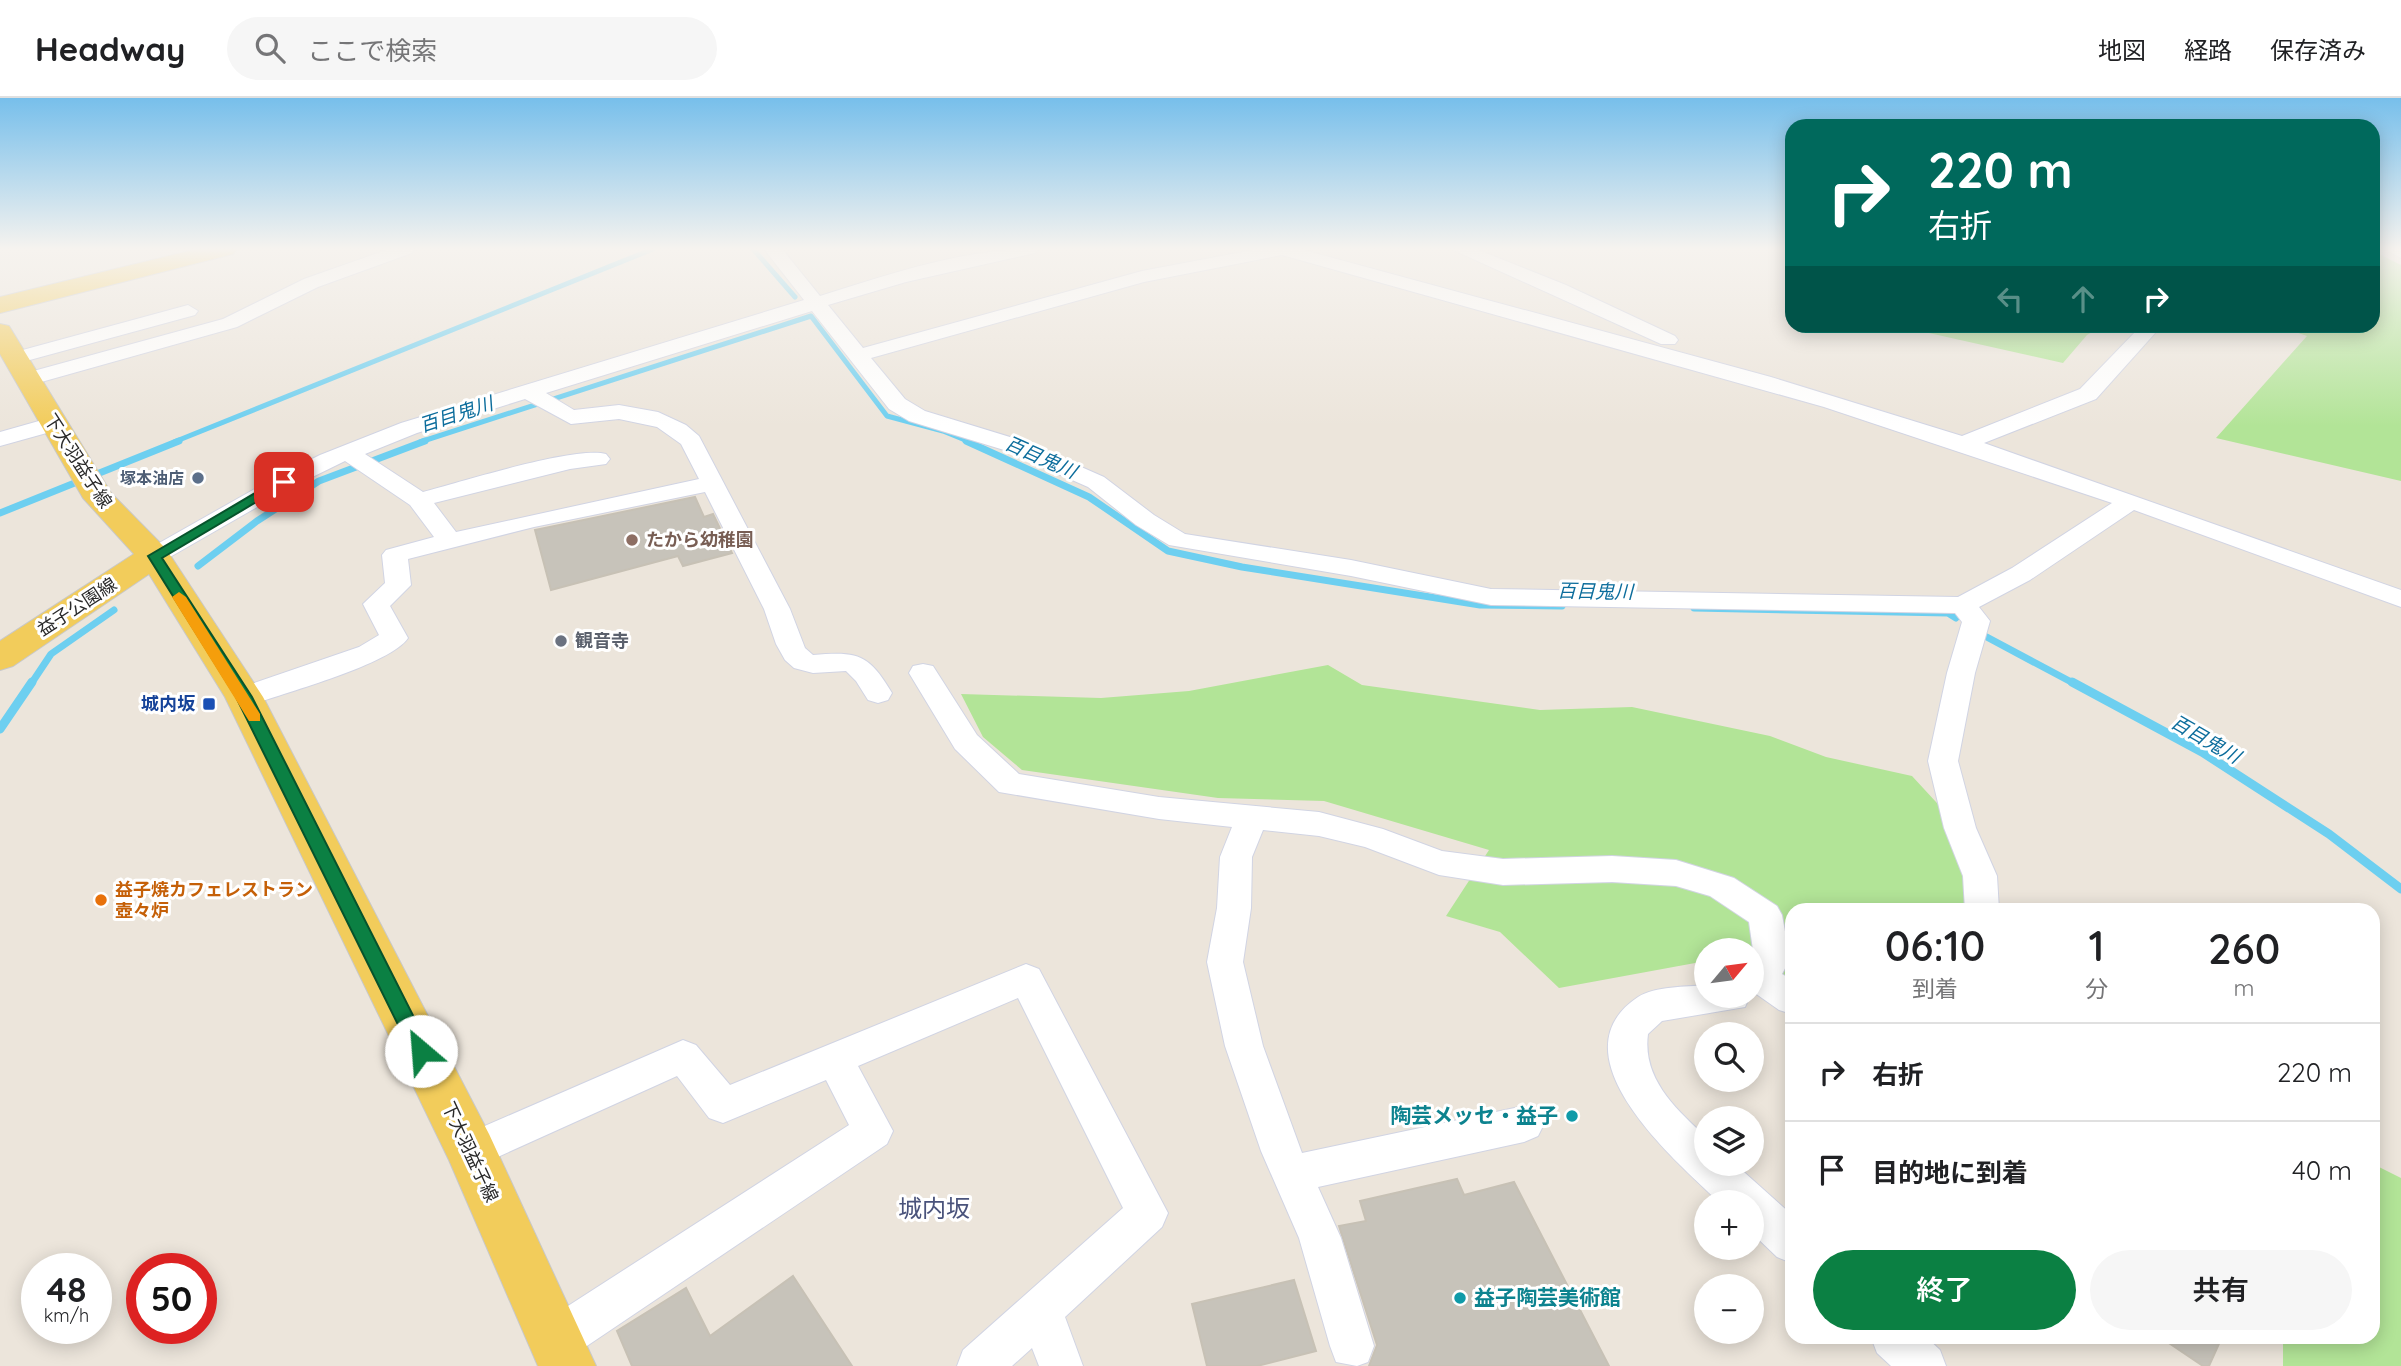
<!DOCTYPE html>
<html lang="ja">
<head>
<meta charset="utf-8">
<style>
	:root { --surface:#fff; --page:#f6f6f6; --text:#202124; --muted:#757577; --line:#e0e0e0; --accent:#0b8043 }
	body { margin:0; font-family:Quicksand,"Noto Sans JP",sans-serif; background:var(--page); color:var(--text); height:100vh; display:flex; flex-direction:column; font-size:26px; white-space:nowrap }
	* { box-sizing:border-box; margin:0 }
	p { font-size:23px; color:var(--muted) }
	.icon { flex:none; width:38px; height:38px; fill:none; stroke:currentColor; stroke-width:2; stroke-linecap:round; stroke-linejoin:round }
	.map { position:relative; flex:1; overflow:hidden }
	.drawer { position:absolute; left:1785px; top:805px; width:595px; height:441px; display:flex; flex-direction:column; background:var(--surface); border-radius:21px; box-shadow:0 4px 18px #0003 }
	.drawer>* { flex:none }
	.guide { position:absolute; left:1785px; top:21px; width:595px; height:214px; border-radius:21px; box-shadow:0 4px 18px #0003; background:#00695c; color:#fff; overflow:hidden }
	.needle { width:46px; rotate:61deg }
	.tools { position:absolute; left:1694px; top:840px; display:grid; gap:14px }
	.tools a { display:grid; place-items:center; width:70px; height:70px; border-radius:50%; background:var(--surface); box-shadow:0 4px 18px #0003; font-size:35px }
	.speed { position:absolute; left:21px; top:1155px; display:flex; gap:14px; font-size:35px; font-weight:700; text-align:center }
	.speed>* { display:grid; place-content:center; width:91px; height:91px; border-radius:50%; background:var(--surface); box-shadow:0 4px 18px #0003; line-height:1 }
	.speed small { font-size:18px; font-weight:400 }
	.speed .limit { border:10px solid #d22; background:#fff; color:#111 }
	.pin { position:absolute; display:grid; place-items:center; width:60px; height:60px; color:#fff; margin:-30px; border-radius:14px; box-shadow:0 4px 10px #0006 }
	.me { position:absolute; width:77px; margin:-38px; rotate:333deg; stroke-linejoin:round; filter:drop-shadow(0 0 5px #0008) }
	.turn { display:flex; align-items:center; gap:24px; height:147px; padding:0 28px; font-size:32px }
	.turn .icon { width:91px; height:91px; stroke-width:2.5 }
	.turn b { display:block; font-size:49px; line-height:60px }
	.lanes { display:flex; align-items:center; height:66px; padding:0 28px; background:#0003; justify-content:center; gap:35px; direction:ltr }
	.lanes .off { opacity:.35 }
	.eta { display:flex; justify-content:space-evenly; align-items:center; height:119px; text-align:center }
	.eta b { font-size:42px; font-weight:600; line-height:49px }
	.button { display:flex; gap:14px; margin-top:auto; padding:14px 28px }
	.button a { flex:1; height:80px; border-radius:42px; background:var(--accent); color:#fff; font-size:28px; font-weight:600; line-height:80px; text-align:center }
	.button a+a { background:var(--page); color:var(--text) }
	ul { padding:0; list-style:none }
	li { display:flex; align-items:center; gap:21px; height:98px; padding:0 28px; border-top:2px solid var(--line) }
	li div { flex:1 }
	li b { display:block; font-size:26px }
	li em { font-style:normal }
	header { display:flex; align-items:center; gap:42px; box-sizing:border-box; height:98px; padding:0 35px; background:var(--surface); border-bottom:2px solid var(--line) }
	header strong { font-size:33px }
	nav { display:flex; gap:38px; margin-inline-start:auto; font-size:24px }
	.search { width:490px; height:63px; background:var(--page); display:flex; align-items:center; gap:18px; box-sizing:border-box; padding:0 24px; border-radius:38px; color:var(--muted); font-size:26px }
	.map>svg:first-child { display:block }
</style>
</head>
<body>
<header>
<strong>Headway</strong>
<div class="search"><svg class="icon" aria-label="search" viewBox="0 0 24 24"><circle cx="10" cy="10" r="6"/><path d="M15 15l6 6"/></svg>ここで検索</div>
<nav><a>地図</a><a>経路</a><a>保存済み</a></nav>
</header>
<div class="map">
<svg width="2401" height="1268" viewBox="0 0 2401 1268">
	<rect width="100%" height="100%" fill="#ece5db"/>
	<g fill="#b2e497">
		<polygon points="2373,153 2401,167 2401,383 2216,340 2307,238 2278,228 2373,228"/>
		<polygon points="1905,228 2103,228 2087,237 2063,265 1902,229"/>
		<polygon points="1328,567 1362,587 1540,612 1632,609 1770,638 1826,659 1912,678 1972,743 1963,812 1792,812 1792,882 1752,871 1752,852 1706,852 1706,863 1559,890 1500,834 1446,818 1489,752 1324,703 1218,700 1022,672 983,639 961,596 1101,600 1189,593"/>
		<polygon points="2373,1066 2401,1080 2401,1268 2283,1268 2283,1239 2373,1239"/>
	</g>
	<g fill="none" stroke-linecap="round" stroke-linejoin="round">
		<g stroke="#6dcff0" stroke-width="5">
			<polyline points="753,151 795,199"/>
			<polyline points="174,344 653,151"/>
			<polyline points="420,344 811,218 887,318 943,333 970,344"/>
		</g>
		<g stroke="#6dcff0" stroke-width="7">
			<polyline points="966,343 1089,399 1168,453 1242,469 1480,507 1562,508"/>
			<polyline points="0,415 179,343"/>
			<polyline points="198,468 257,423 319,383 425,343"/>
			<polyline points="1694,510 1948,515 1956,520"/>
			<polyline points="1983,537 2075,586"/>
			<polyline points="31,586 51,556 114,512"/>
		</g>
		<g stroke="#6dcff0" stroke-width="9">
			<polyline points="2072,584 2202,654 2329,736 2401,791"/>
			<polyline points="0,631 32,584"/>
		</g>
	</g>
	<g fill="#c7c3ba" stroke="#c7c1b5" stroke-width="2">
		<polygon points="695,399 704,419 713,416 732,455 683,468 678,458 551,492 535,432"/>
		<polygon points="1457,1081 1464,1097 1514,1084 1609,1268 1369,1268 1377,1247 1339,1128 1366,1123 1360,1103"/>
		<polygon points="793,1178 852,1268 632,1268 617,1233 686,1190 710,1238"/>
		<polygon points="1294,1182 1316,1253 1257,1268 1207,1268 1192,1206"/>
		<polygon points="2160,1239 2222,1239 2209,1268 2203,1268"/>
	</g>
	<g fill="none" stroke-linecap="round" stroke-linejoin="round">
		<g stroke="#d1d4e3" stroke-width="2">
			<g id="minor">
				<polygon points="389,151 415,151 412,155 318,189 237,229 27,288 16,282 19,277 223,221 304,181"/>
				<path d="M764 151H782L820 198C890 176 965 150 1038 151L1035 155 906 184 828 207 863 250 1142 173 1258 151H1300L1771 279 1962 338 2080 291 2139 230 2146 228 2156 234 2096 301 1984 345 2401 492V509L2134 412 2030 482 1979 509 1990 523 1975 575 1958 663 1976 730 1997 778 1999 812H1965L1963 778 1944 730 1928 663 1947 575 1962 524 1955 515 1491 507 1351 478 1169 447 1136 427 1088 389 1004 352 909 323 889 311 812 213 546 295 574 312 619 307 658 314 686 327 699 338 790 511 805 550 813 557C858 553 869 556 892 595L888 602 878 605 868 602 856 583 846 573 813 575 794 570 785 562 776 546 764 511 705 394 534 429 408 461 411 487 390 508 408 540C391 566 287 594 254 606L244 609 234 606 230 599 234 592 359 549 379 537 363 506 385 485 382 457 386 452 434 439 410 407 345 363 292 389 163 463H145L141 458 145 453 276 379 320 357 401 325 804 202ZM1282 157 1824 309 2112 405 2012 470 1958 499 1491 491 1351 462 1185 436 1154 417 1104 379 1020 342 925 313 905 301 871 260 1144 184ZM525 301 571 326 619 321 657 329 681 346 699 381 456 434 434 405 570 371 606 366 610 361 606 356C574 348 461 384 423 394L365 356 417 335Z"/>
				<polygon points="1451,151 1476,151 1566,187 1675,238 1678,242 1675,246 1661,246"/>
				<polygon points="2385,151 2401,151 2401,160"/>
				<polygon points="188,207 198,213 195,217 15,266 5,260 8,256"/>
				<polygon points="53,319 64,326 61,331 0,348 0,334"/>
				<polygon points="923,566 933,568 977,637 1019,676 1159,699 1319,714 1383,731 1442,753 1503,761 1612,758 1676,762 1734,780 1777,808 1782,817 1790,861 1782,876 1792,882 1792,916 1779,912 1752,893 1754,859 1749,824 1710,798 1676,788 1612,784 1503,787 1439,777 1365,749 1319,738 1263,732 1252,759 1251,810 1243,864 1263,948 1302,1055 1524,1008 1538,1014 1544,1026 1538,1038 1524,1044 1318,1089 1341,1140 1374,1248 1368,1264 1357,1268 1336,1264 1330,1248 1299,1140 1261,1053 1225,948 1207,864 1217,810 1220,759 1232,729 1159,721 999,694 955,651 909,575 913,568"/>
				<polygon points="1026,866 1039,871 1168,1115 1162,1129 1065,1219 1083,1268 1039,1268 1032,1250 1012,1268 957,1268 963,1252 1123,1110 1018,900 858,968 893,1033 887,1046 572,1258 556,1264 540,1258 534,1242 540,1226 849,1027 826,982 723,1025 709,1020 677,978 471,1071 457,1066 451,1053 457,1040 683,942 696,947 730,987"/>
				<path d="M1706 887V898H1750L1745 909 1662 923 1648 936C1642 981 1676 1011 1706 1039V1066H1735L1792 1117V1165L1777 1159 1752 1135V1104H1719C1676 1063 1551 957 1638 899 1655 888 1686 889 1706 887Z"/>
				<polygon points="1871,1239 1926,1239 1940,1252 1946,1268 1891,1268 1877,1255"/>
			</g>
		</g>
		<g stroke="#c8c8c8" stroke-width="2">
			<g id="major">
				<polygon points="197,151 237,151 233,156 0,215 0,199"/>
				<polygon points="0,226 9,228 111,395 166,451 263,599 489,1036 596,1268 538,1268 449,1062 225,599 149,476 13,568 0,572 0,543 134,456 83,400 0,256"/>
			</g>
		</g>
		<use href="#minor" fill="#fff" fill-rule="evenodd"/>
		<use href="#major" fill="#f2cc5b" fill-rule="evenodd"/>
	</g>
	<linearGradient id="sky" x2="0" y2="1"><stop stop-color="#77bfeb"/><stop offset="0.46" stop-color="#f6f3ef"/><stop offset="1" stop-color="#f6f3ef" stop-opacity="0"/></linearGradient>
	<rect width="2401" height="328" fill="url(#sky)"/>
	<polygon fill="#0b8043" stroke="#07532c" stroke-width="2" points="279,381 290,384 162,460 252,599 431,953 428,959 421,962 414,959 236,599 148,458"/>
	<polygon fill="#f59e0b" points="179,494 186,499 260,616 260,623 249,623 172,499"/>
	<circle fill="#5c6f8a" stroke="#fff" stroke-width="2.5" cx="198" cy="380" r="7"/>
	<circle fill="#8d6e63" stroke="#fff" stroke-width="2.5" cx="632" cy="442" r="7"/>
	<circle fill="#6b7280" stroke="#fff" stroke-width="2.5" cx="561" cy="543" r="7"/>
	<rect fill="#1a4fb4" stroke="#fff" stroke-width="2.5" x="202" y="599" width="14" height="14" rx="3.5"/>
	<circle fill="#e8710a" stroke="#fff" stroke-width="2.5" cx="101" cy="802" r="7"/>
	<g fill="#0f9aa8" stroke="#fff" stroke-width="2.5">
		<circle cx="1572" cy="1018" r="7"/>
		<circle cx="1460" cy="1200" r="7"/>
	</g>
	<g text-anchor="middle" stroke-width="6" stroke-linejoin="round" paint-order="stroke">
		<g font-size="16" font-weight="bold" fill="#4e5e75" stroke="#fff" text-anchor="end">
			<text x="184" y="386">塚本油店</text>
		</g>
		<g font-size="18" fill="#2a2a2a" stroke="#fff">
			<text transform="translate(78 363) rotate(57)" y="6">下大羽益子線</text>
			<text transform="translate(77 509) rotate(-33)" y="6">益子公園線</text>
			<text transform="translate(470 1054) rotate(65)" y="6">下大羽益子線</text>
		</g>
		<g font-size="18" font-weight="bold" fill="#785e54" stroke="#fff" text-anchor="start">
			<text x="646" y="448">たから幼稚園</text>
		</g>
		<g font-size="18" font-weight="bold" fill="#5b616d" stroke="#fff" text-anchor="start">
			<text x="575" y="549">観音寺</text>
		</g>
		<g font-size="18" font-weight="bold" fill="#164399" stroke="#fff" text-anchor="end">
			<text x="195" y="612">城内坂</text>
		</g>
		<g font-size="18" font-weight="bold" fill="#c56008" stroke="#fff" text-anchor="start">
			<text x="115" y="798">益子焼カフェレストラン<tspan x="115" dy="21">壺々炉</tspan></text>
		</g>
		<g font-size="19" font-style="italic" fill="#0c6d9c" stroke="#fff">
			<text transform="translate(456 316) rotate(-18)" y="7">百目鬼川</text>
			<text transform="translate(1041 359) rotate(24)" y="7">百目鬼川</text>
			<text transform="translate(1595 493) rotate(1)" y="7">百目鬼川</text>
			<text transform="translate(2206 641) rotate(30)" y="7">百目鬼川</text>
		</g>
		<g font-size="21" font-weight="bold" fill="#0d838f" stroke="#fff" text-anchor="end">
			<text x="1558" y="1025">陶芸メッセ・益子</text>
			<text x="1474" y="1207" text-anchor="start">益子陶芸美術館</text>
		</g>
		<g font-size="24" fill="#4a537b" stroke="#fff">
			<text x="934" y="1119">城内坂</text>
		</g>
	</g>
</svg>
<div class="tools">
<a><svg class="needle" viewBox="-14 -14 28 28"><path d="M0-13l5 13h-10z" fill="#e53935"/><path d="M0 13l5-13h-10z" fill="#757577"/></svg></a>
<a><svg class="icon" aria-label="search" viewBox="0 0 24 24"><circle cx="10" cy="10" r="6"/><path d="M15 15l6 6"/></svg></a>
<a><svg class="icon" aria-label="layers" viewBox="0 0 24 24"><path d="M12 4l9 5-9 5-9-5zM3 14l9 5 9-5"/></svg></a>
<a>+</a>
<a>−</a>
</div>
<div class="speed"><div>48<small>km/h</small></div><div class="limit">50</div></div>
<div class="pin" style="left:284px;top:384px;background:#d93025"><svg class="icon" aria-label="arrive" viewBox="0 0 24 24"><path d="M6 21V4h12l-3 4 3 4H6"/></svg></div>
<svg class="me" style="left:421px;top:953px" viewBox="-20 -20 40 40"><circle r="19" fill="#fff"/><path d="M0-13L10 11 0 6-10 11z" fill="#0b8043"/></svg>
<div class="guide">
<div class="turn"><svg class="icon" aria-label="right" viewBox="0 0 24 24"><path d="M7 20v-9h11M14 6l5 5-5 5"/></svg><div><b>220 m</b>右折</div></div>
<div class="lanes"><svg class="icon off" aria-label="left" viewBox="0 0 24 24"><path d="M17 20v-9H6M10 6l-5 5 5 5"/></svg><svg class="icon off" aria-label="ahead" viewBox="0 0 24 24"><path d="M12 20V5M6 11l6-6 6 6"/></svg><svg class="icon" aria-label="right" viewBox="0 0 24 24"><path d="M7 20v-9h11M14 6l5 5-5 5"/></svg></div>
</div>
<section class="drawer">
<div class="eta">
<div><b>06:10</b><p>到着</p></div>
<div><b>1</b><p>分</p></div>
<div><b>260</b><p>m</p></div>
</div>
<ul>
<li><svg class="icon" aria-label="right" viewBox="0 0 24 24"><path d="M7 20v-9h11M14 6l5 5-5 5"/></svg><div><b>右折</b></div><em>220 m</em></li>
<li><svg class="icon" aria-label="arrive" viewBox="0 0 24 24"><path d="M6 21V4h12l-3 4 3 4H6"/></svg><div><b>目的地に到着</b></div><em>40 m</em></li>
</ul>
<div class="button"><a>終了</a><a>共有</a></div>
</section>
</div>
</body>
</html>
